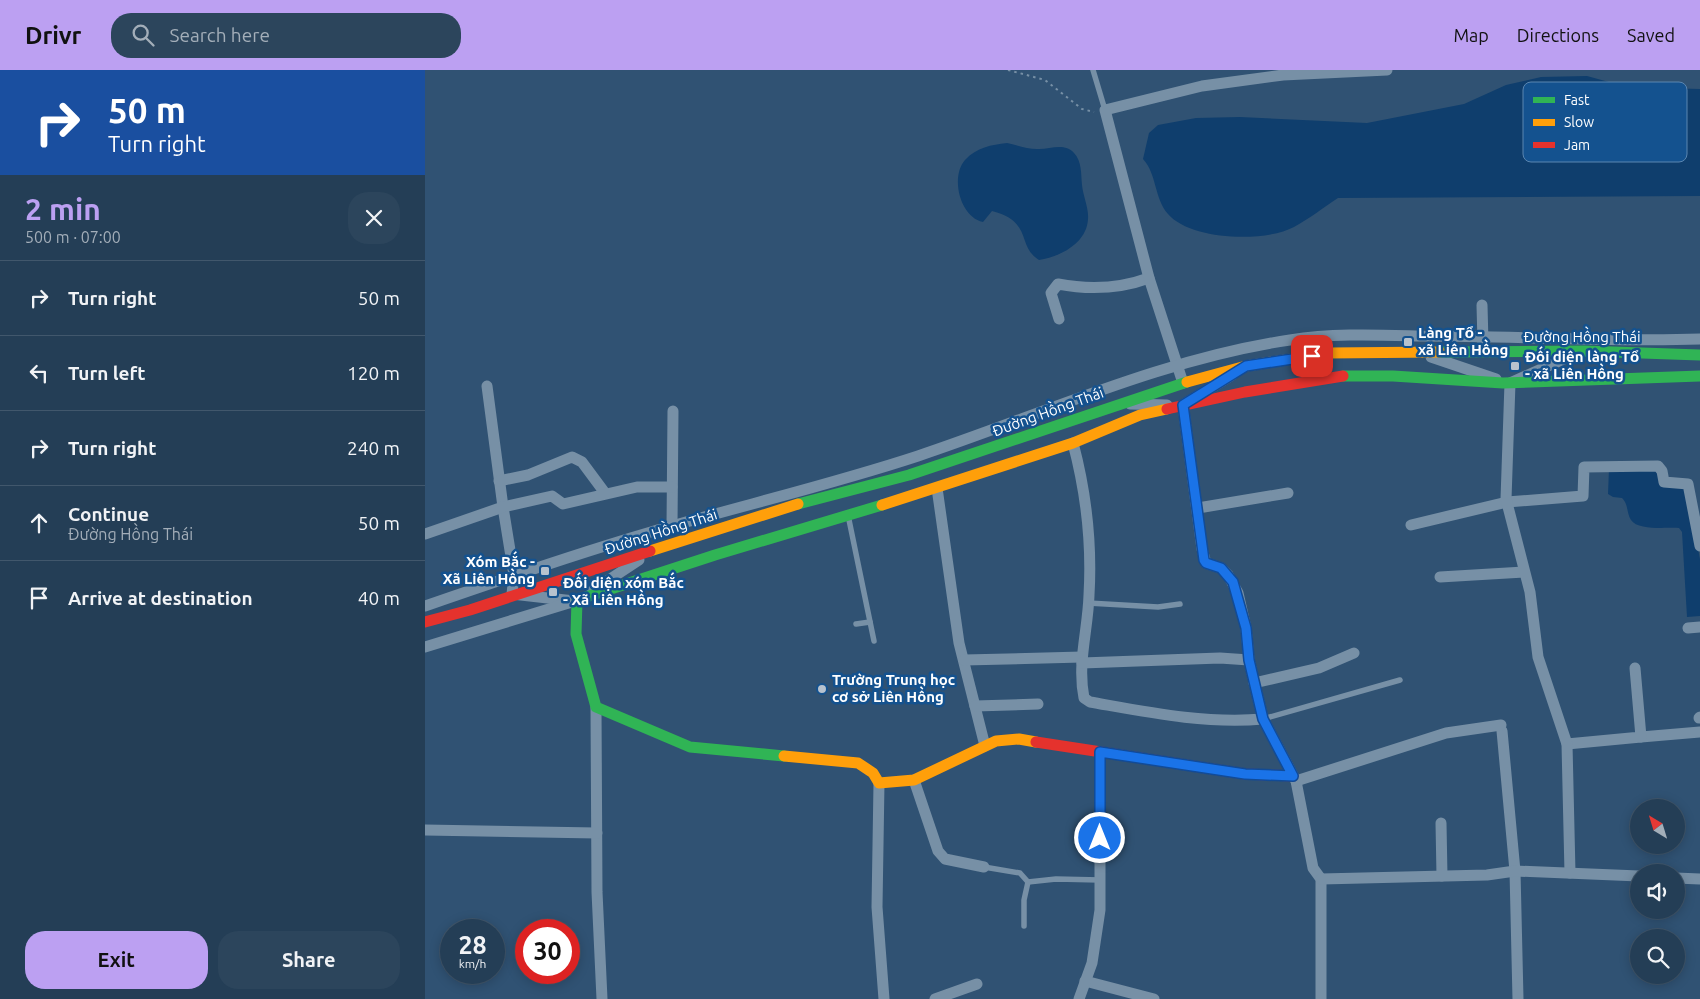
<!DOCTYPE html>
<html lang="en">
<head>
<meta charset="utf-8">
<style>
	:root { --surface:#243e56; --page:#2c455c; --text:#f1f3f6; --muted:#a3aeb9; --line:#41576c; --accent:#bca0f2 }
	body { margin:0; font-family:Ubuntu,sans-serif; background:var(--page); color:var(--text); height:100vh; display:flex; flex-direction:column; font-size:19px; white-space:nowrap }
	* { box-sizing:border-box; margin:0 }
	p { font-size:16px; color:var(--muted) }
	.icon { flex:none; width:28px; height:28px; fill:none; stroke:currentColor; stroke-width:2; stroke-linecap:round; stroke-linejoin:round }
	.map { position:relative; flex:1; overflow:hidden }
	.drawer { display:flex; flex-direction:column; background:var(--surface); width:425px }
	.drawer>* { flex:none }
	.hud { background:#1a4fa0; color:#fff; overflow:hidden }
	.needle { width:32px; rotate:322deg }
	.buttons { position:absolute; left:1205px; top:729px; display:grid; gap:10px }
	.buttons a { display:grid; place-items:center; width:55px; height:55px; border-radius:50%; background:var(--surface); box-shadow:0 2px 12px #0003,0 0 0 1px var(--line); font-size:25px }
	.speed { position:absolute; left:15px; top:849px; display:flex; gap:10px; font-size:25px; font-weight:700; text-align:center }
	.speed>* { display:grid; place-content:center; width:65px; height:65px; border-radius:50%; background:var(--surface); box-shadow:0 2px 12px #0003,0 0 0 1px var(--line); line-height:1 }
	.speed small { font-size:12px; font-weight:400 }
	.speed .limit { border:8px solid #d22; background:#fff; color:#111 }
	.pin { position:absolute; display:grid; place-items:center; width:42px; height:42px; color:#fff; margin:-21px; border-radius:10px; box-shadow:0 2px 8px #0006 }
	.me { position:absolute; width:55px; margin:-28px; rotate:0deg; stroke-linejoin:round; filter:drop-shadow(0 0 4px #0008) }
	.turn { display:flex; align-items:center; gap:18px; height:105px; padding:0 25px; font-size:22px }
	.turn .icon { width:65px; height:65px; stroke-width:2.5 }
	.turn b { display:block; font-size:35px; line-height:42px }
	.round { display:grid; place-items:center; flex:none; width:52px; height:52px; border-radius:20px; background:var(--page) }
	.summary { display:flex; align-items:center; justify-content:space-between; height:85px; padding:0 25px }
	h1 { font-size:30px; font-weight:600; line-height:38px; color:var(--accent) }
	.button { display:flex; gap:10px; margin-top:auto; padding:10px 25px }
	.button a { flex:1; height:58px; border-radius:20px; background:var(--accent); color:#111; font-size:20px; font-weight:600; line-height:58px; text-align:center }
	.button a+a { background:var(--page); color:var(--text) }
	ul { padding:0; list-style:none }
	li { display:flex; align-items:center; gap:15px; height:75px; padding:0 25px; border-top:1px solid var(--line) }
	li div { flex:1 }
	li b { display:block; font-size:19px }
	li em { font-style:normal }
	header { display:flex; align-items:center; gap:30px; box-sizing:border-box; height:70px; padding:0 25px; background:var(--accent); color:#111 }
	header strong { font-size:24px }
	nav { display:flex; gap:28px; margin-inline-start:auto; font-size:18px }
	.search { width:350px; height:45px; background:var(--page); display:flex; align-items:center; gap:12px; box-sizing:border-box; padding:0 18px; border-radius:20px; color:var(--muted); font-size:19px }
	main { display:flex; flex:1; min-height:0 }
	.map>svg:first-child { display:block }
</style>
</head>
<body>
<header>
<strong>Drivr</strong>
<div class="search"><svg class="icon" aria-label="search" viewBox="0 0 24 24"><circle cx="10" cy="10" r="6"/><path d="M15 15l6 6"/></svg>Search here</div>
<nav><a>Map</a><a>Directions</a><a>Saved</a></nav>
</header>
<main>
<section class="drawer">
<div class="hud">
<div class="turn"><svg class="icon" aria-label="right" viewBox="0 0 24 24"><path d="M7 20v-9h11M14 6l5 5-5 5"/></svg><div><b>50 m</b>Turn right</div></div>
</div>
<div class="summary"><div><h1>2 min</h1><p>500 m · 07:00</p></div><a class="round"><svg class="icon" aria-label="close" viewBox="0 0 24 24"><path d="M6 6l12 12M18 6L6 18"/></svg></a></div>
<ul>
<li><svg class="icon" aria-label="right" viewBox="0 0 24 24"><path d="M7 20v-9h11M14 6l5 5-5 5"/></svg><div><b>Turn right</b></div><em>50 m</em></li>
<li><svg class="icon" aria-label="left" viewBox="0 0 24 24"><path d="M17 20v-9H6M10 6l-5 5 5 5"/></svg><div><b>Turn left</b></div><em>120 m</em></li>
<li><svg class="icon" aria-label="right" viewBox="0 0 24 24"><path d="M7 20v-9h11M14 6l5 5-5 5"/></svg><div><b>Turn right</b></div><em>240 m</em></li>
<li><svg class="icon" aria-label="ahead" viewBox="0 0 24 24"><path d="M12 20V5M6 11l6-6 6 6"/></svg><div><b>Continue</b><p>Đường Hồng Thái</p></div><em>50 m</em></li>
<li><svg class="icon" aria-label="arrive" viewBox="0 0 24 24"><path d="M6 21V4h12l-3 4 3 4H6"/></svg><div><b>Arrive at destination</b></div><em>40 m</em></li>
</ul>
<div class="button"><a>Exit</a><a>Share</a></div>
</section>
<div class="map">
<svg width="1275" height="929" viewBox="0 0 1275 929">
	<rect width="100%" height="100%" fill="#305273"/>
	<g fill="#0f3e6d">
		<path d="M1162 6 1202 17 1275 19V126L913 128C899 137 884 149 869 157 839 173 765 170 743 144 729 128 732 104 718 89L724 63 733 55 771 48 815 47 942 53 1039 34 1081 15 1116 7Z"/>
		<path d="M582 73C592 75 603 79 612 79 624 80 639 72 649 83 657 91 656 105 657 115 658 126 664 138 663 149 662 173 635 187 614 190 591 176 609 152 567 141L558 152C535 147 525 107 540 90 552 77 566 75 582 73Z"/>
		<path d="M1184 399 1233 401 1236 417H1261L1275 489V546L1262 547 1257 462 1254 458C1242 457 1213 461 1206 450 1201 442 1204 435 1197 428L1188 427 1183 424Z"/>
	</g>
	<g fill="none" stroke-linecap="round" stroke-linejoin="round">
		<polyline stroke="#7790a6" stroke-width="2" stroke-dasharray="2.5 4" stroke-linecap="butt" points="583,0 620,10 657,39 669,42"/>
		<g stroke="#7790a6" stroke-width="5.5">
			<polyline points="668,0 680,40"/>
			<polyline points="423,445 449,571"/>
			<polyline points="663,533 733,537 755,534"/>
			<polyline points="431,554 445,552"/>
			<polyline points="838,649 975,610"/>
			<polyline points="559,797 595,803 603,812 631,809 675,810"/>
			<polyline points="599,856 599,830 603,812"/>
		</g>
		<g stroke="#7790a6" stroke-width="11">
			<polyline points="1057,235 1058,273"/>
			<path d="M634 249 626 223 633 214C664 220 694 219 724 208"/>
			<polyline points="1006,287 1071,309"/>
			<polyline points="807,305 758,335 777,479 781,493 796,498 803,505 813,523 821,558 824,590 838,649 871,711 888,798 896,809 896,929"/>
			<polyline points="758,313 724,208 680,40 777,16 858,5 962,0"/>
			<polyline points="62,316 78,437 89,505 87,524 149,531"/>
			<polyline points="705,334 742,335"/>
			<path d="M648 373C661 422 667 474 664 525 663 560 652 593 659 628L665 632C722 642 779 654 838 649"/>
			<polyline points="74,411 103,405 147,387 157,392 180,423"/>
			<polyline points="512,418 534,573 560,676"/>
			<polyline points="773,438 863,423"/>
			<polyline points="986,455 1082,432 1158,426 1159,397 1233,396 1237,401 1239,412 1263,414 1275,476"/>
			<polyline points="247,457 248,341"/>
			<polyline points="0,464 78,437 127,426 138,434 212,417 247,417"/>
			<polyline points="1015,507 1099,502"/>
			<polyline points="167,521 214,490"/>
			<path d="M0 536C75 510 150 484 226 462 315 436 405 415 493 386 616 345 736 289 865 270 909 263 953 265 997 266 1090 266 1182 272 1275 269"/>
			<polyline points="1263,558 1275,557"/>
			<polyline points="0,577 147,532"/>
			<polyline points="539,590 657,587"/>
			<polyline points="657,593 795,588 824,590"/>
			<polyline points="829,613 894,598 929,583"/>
			<polyline points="550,636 613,634"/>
			<polyline points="171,637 172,822 177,929"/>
			<polyline points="1274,648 1275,647"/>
			<polyline points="1077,661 1090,801 1093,929"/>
			<polyline points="1216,667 1275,662"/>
			<polyline points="1142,674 1216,667 1210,598"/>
			<polyline points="489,710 513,781 520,789 559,797"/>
			<polyline points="871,711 1021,663 1076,655"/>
			<polyline points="454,713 452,837 459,929"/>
			<polyline points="1016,753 1017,806"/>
			<polyline points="0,760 172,763"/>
			<polyline points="1145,803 1142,674 1113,587 1105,522 1081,429 1085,313 1150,284"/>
			<polyline points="1251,808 1275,809"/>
			<polyline points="896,809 1062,805 1090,801 1214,806"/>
			<polyline points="660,911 729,929"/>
			<polyline points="510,929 552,914"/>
			<polyline points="654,929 667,893 675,840 675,682"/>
		</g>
		<g stroke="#30b455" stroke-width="11">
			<polyline points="1015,282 1159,281 1275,285"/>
			<polyline points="918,306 968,306 1078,313 1275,306"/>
			<polyline points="373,434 484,405 762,312"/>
			<polyline points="359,686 265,677 171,637 151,564 152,530 290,485 457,435"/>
		</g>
		<g stroke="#ff9f0a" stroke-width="11">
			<polyline points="762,312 821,296 904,283 1015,282"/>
			<polyline points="457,435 648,373 715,345 742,339"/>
			<polyline points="225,481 373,434"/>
			<polyline points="359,686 433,693 448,703 454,713 489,710 571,671 594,669 611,672"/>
		</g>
		<g stroke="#e5322d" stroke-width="11">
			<polyline points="742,339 820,322 918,306"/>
			<polyline points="0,552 45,540 225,481"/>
			<polyline points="611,672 820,704 868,706"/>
		</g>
	</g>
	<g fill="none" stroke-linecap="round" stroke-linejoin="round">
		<g stroke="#114b97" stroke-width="12">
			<polyline id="route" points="675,768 675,682 820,704 868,706 838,649 824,590 821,558 808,512 796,498 781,493 779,490 758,335 821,296 887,286"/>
		</g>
		<use href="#route" stroke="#1a73e8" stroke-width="9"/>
	</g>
	<g fill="#b7c2ce" stroke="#14528f" stroke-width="2">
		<rect x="978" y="267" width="10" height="10" rx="2.5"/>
		<rect x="1085" y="291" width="10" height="10" rx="2.5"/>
		<rect x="115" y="496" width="10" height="10" rx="2.5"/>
		<rect x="123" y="517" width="10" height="10" rx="2.5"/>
		<circle cx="397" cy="619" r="5"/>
	</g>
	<g text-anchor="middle" stroke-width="5" stroke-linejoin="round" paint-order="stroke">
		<g font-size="15" font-weight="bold" fill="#fff" stroke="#14528f" text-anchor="start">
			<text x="993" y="268">Làng Tổ -<tspan x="993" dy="17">xã Liên Hồng</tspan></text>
			<text x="1100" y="292">Đối diện làng Tổ<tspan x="1100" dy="17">- xã Liên Hồng</tspan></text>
			<text x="110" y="497" text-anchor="end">Xóm Bắc -<tspan x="110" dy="17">Xã Liên Hồng</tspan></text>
			<text x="138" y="518">Đối diện xóm Bắc<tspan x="138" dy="17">- Xã Liên Hồng</tspan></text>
			<text x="407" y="615">Trường Trung học<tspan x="407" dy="17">cơ sở Liên Hồng</tspan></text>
		</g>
		<g font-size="15" fill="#fff" stroke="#14528f">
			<text x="1157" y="272">Đường Hồng Thái</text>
			<text transform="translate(623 342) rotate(-20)" y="5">Đường Hồng Thái</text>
			<text transform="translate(236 462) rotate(-18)" y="5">Đường Hồng Thái</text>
		</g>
	</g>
	<rect x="1098" y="12" width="164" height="80" rx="8" fill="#14528f" stroke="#5a86b1" stroke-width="1"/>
	<rect x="1108" y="27" width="22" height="6" fill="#30b455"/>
	<rect x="1108" y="49" width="22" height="7" fill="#ff9f0a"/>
	<rect x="1108" y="72" width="22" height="6" fill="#e5322d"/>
	<g font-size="14" fill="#fff">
		<text x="1139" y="35">Fast</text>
		<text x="1139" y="57">Slow</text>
		<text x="1139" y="80">Jam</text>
	</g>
</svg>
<div class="buttons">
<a><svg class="needle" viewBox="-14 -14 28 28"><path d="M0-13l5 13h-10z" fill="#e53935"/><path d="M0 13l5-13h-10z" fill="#a3aeb9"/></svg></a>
<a><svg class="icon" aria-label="sound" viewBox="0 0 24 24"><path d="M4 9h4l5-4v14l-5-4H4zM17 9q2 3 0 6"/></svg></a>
<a><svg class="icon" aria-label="search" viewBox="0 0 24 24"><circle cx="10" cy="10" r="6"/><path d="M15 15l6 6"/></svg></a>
</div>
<div class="speed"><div>28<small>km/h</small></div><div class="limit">30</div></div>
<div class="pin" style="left:887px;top:286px;background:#d93025"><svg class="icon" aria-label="arrive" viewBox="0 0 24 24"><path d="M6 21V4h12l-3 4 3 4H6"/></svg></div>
<svg class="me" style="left:675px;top:768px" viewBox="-20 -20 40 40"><circle r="17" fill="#1a73e8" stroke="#fff" stroke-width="3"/><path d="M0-11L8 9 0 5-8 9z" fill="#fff"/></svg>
</div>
</main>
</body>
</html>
